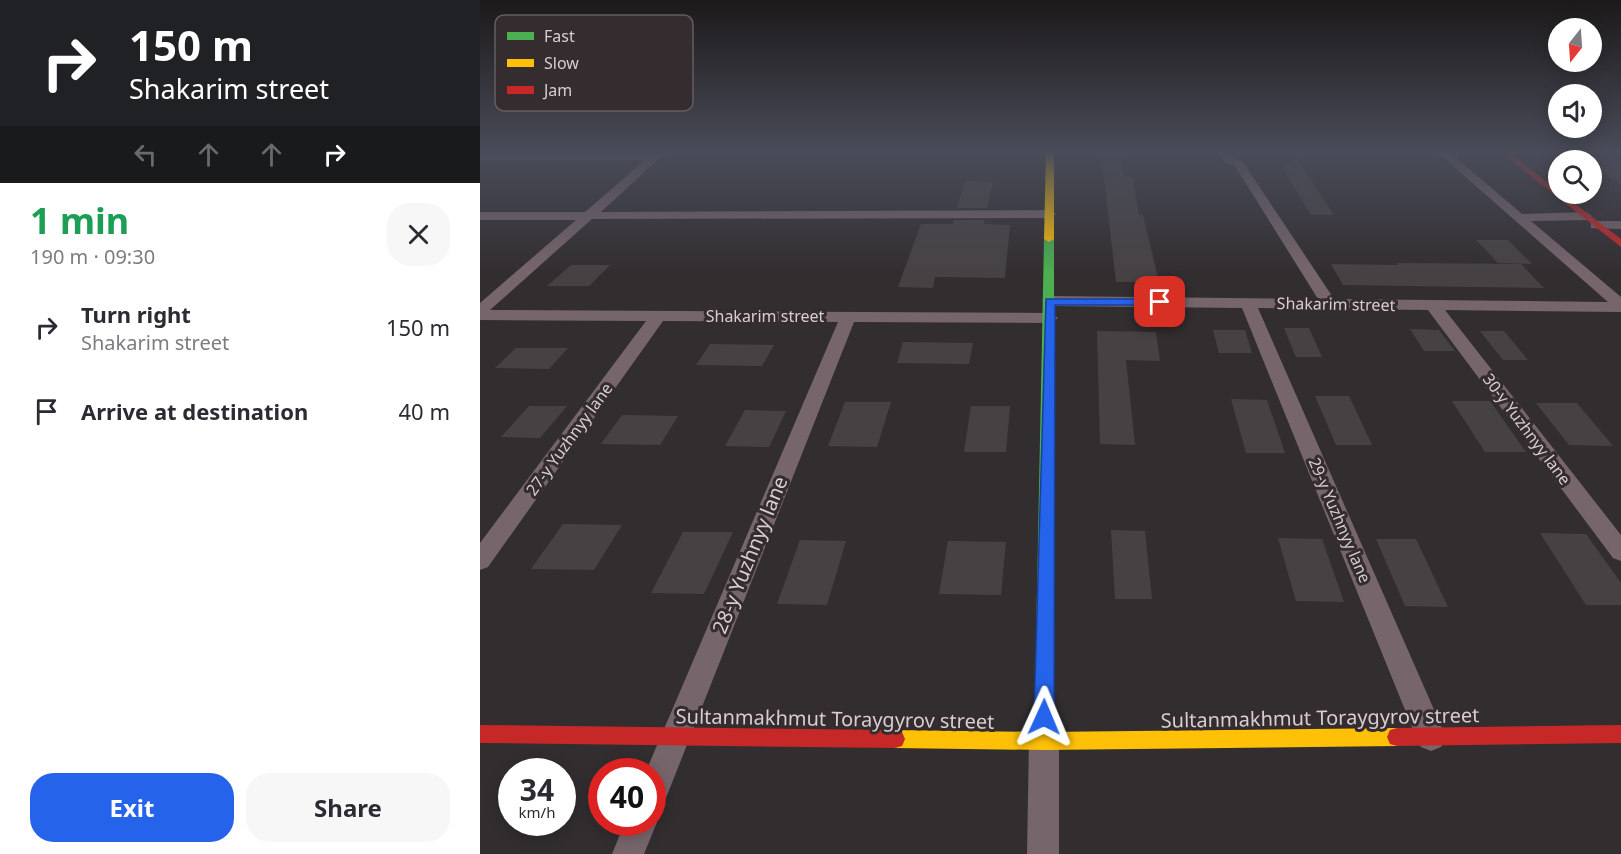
<!DOCTYPE html>
<html lang="en">
<head>
<meta charset="utf-8">
<style>
	:root { --surface:#fff; --page:#f7f7f7; --text:#2b2b33; --muted:#7c7c81; --accent:#2563eb }
	body { margin:0; font-family:"Noto Sans",sans-serif; background:var(--page); color:var(--text); height:100vh; display:flex; flex-direction:column; font-size:22px; white-space:nowrap }
	* { box-sizing:border-box; margin:0 }
	p { font-size:20px; color:var(--muted) }
	.icon { flex:none; width:33px; height:33px; fill:none; stroke:currentColor; stroke-width:2; stroke-linecap:round; stroke-linejoin:round }
	.map { position:relative; flex:1; overflow:hidden }
	.sheet { display:flex; flex-direction:column; background:var(--surface); width:480px }
	.sheet>* { flex:none }
	.guide { background:#202124; color:#fff; overflow:hidden }
	.needle { width:39px; rotate:197deg }
	.fabs { position:absolute; left:1068px; top:18px; display:grid; gap:12px }
	.fabs a { display:grid; place-items:center; width:54px; height:54px; border-radius:50%; background:var(--surface); box-shadow:0 3px 15px #0003; font-size:30px }
	.speed { position:absolute; left:18px; top:758px; display:flex; gap:12px; font-size:30px; font-weight:700; text-align:center }
	.speed>* { display:grid; place-content:center; width:78px; height:78px; border-radius:50%; background:var(--surface); box-shadow:0 3px 15px #0003; line-height:1 }
	.speed small { font-size:15px; font-weight:400 }
	.speed .limit { border:9px solid #d22; background:#fff; color:#111 }
	.pin { position:absolute; display:grid; place-items:center; width:51px; height:51px; color:#fff; margin:-26px; border-radius:12px; box-shadow:0 3px 9px #0006 }
	.me { position:absolute; width:66px; margin:-33px; rotate:1deg; stroke-linejoin:round; filter:drop-shadow(0 0 4px #0008) }
	.turn { display:flex; align-items:center; gap:21px; height:126px; padding:0 30px; font-size:27px }
	.turn .icon { width:78px; height:78px; stroke-width:2.5 }
	.turn b { display:block; font-size:42px; line-height:51px }
	.lanes { display:flex; align-items:center; height:57px; padding:0 30px; background:#0003; justify-content:center; gap:30px; direction:ltr }
	.lanes .off { opacity:.35 }
	.round { display:grid; place-items:center; flex:none; width:63px; height:63px; border-radius:24px; background:var(--page) }
	.overview { display:flex; align-items:center; justify-content:space-between; height:102px; padding:0 30px }
	h1 { font-size:36px; font-weight:700; line-height:45px; color:#1e9e55 }
	.action { display:flex; gap:12px; margin-top:auto; padding:12px 30px }
	.action a { flex:1; height:69px; border-radius:24px; background:var(--accent); color:#fff; font-size:24px; font-weight:700; line-height:69px; text-align:center }
	.action a+a { background:var(--page); color:var(--text) }
	ul { padding:0; list-style:none }
	li { display:flex; align-items:center; gap:18px; height:84px; padding:0 30px }
	li div { flex:1 }
	li b { display:block; font-size:22px }
	li em { font-style:normal }
	main { display:flex; flex:1; min-height:0 }
	.map>svg:first-child { display:block }
</style>
</head>
<body>
<main>
<section class="sheet">
<div class="guide">
<div class="turn"><svg class="icon" aria-label="right" viewBox="0 0 24 24"><path d="M7 20v-9h11M14 6l5 5-5 5"/></svg><div><b>150 m</b>Shakarim street</div></div>
<div class="lanes"><svg class="icon off" aria-label="left" viewBox="0 0 24 24"><path d="M17 20v-9H6M10 6l-5 5 5 5"/></svg><svg class="icon off" aria-label="ahead" viewBox="0 0 24 24"><path d="M12 20V5M6 11l6-6 6 6"/></svg><svg class="icon off" aria-label="ahead" viewBox="0 0 24 24"><path d="M12 20V5M6 11l6-6 6 6"/></svg><svg class="icon" aria-label="right" viewBox="0 0 24 24"><path d="M7 20v-9h11M14 6l5 5-5 5"/></svg></div>
</div>
<div class="overview"><div><h1>1 min</h1><p>190 m · 09:30</p></div><a class="round"><svg class="icon" aria-label="close" viewBox="0 0 24 24"><path d="M6 6l12 12M18 6L6 18"/></svg></a></div>
<ul>
<li><svg class="icon" aria-label="right" viewBox="0 0 24 24"><path d="M7 20v-9h11M14 6l5 5-5 5"/></svg><div><b>Turn right</b><p>Shakarim street</p></div><em>150 m</em></li>
<li><svg class="icon" aria-label="arrive" viewBox="0 0 24 24"><path d="M6 21V4h12l-3 4 3 4H6"/></svg><div><b>Arrive at destination</b></div><em>40 m</em></li>
</ul>
<div class="action"><a>Exit</a><a>Share</a></div>
</section>
<div class="map">
<svg width="1141" height="854" viewBox="0 0 1141 854">
	<rect width="100%" height="100%" fill="#322e30"/>
	<g fill="#464244">
		<polygon points="621,152 641,152 644,177 652,177 659,215 663,215 679,282 636,282"/>
		<polygon points="1093,152 1127,152 1141,161 1141,185 1112,165 1112,160 1105,160"/>
		<polygon points="817,159 854,215 831,215 803,169"/>
		<polygon points="485,181 513,182 507,208 477,208"/>
		<polygon points="474,220 505,220 504,224 530,225 525,278 455,277 453,288 418,287 441,224 473,224"/>
		<polygon points="996,240 1028,240 1052,264 1018,263"/>
		<polygon points="917,263 1041,264 1064,288 863,285 851,264 918,265"/>
		<polygon points="91,265 130,265 109,286 67,286"/>
		<polygon points="804,328 829,328 842,357 816,357"/>
		<polygon points="930,329 959,330 975,351 944,351"/>
		<polygon points="733,330 765,330 772,353 739,353"/>
		<polygon points="617,331 676,332 680,361 646,360 655,445 620,444"/>
		<polygon points="1000,331 1024,331 1048,360 1023,360"/>
		<polygon points="423,342 493,343 489,364 417,363"/>
		<polygon points="230,344 294,345 282,366 216,365"/>
		<polygon points="36,348 88,348 69,369 15,368"/>
		<polygon points="835,396 869,396 892,445 856,445"/>
		<polygon points="751,399 787,400 805,453 766,453"/>
		<polygon points="972,401 1010,401 1046,452 1005,452"/>
		<polygon points="365,402 411,402 397,447 348,446"/>
		<polygon points="1056,403 1097,403 1133,446 1089,445"/>
		<polygon points="49,406 87,406 60,438 21,437"/>
		<polygon points="491,406 530,406 526,452 484,452"/>
		<polygon points="265,410 306,411 289,447 245,446"/>
		<polygon points="142,415 198,416 180,445 121,444"/>
		<polygon points="83,524 142,525 114,570 51,569"/>
		<polygon points="631,530 665,531 672,599 635,599"/>
		<polygon points="203,532 253,532 224,594 171,593"/>
		<polygon points="1060,533 1106,534 1141,583 1141,605 1106,605"/>
		<polygon points="798,538 842,539 864,602 816,601"/>
		<polygon points="896,539 936,539 968,607 925,606"/>
		<polygon points="320,540 366,541 347,605 297,604"/>
		<polygon points="468,541 526,542 521,595 459,594"/>
	</g>
	<g fill="none" stroke-linecap="round" stroke-linejoin="round">
		<g fill="#77656c" fill-rule="evenodd">
			<polygon points="175,152 186,152 121,212 570,210 576,214 570,218 112,219 10,310 570,313 578,318 570,323 374,322 188,793 183,804 172,808 172,771 166,771 358,322 183,321 8,567 0,570 0,543 166,321 0,320 0,303 96,220 0,220 0,212 105,212 165,160 0,160 0,154"/>
			<polygon points="740,152 750,152 753,158 763,162 854,299 1128,302 957,152 969,152 1042,214 1106,212 1112,216 1106,220 1051,221 1141,297 1141,312 965,310 1141,535 1141,561 1133,558 948,310 778,308 966,737 961,747 951,751 941,747 936,737 762,308 570,306 562,301 570,296 838,299 755,166 744,162"/>
			<polygon points="1116,221 1141,221 1141,229 1111,228 1111,222"/>
			<polygon points="564,727 574,731 579,741 579,854 547,854 549,741 554,731"/>
			<polygon points="172,811 177,822 164,854 132,854 145,822 172,822"/>
		</g>
		<polygon fill="#4caf50" fill-rule="evenodd" points="569,236 574,239 574,741 571,748 564,750 557,748 554,741 564,239"/>
		<g fill="#ffc107" fill-rule="evenodd">
			<polygon points="566,152 574,152 574,239 569,242 564,239"/>
			<polygon points="917,728 924,730 927,737 924,744 917,746 564,750 415,748 408,746 405,739 408,732 415,730 564,732"/>
		</g>
		<g fill="#c62828" fill-rule="evenodd">
			<polygon points="1020,152 1029,152 1078,191 1078,194 1082,194 1141,239 1141,247"/>
			<polygon points="0,725 415,730 422,732 425,739 422,746 415,748 0,743"/>
			<polygon points="1141,725 1141,743 917,746 910,744 907,737 910,730 917,728"/>
		</g>
	</g>
	<linearGradient id="sky" x2="0" y2="1"><stop stop-color="#1c191a"/><stop offset="0.56" stop-color="#494c59"/><stop offset="1" stop-color="#494c59" stop-opacity="0"/></linearGradient>
	<rect width="1141" height="272" fill="url(#sky)"/>
	<polygon fill="#2563eb" stroke="#184099" stroke-width="1.5" points="566,299 680,299 686,302 680,305 575,305 574,717 571,724 564,726 557,724 554,717"/>
	<g text-anchor="middle" stroke-width="6" stroke-linejoin="round" paint-order="stroke">
		<g font-size="16" fill="#d5cfd1" stroke="#342c2f">
			<text transform="translate(856 304) rotate(1)" y="6">Shakarim street</text>
			<text x="285" y="322">Shakarim street</text>
			<text transform="translate(1047 429) rotate(53)" y="6">30-y Yuzhnyy lane</text>
			<text transform="translate(89 439) rotate(-54)" y="6">27-y Yuzhnyy lane</text>
			<text transform="translate(860 520) rotate(67)" y="6">29-y Yuzhnyy lane</text>
		</g>
		<g font-size="20" fill="#d5cfd1" stroke="#342c2f">
			<text transform="translate(270 555) rotate(-68)" y="7">28-y Yuzhnyy lane</text>
			<text transform="translate(840 718) rotate(-1)" y="7">Sultanmakhmut Toraygyrov street</text>
			<text transform="translate(355 719) rotate(1)" y="7">Sultanmakhmut Toraygyrov street</text>
		</g>
	</g>
	<rect x="15" y="15" width="198" height="96" rx="9" fill="#342c2f" stroke="#645d60" stroke-width="1.5"/>
	<rect x="27" y="32" width="27" height="8" fill="#4caf50"/>
	<rect x="27" y="59" width="27" height="8" fill="#ffc107"/>
	<rect x="27" y="86" width="27" height="8" fill="#c62828"/>
	<g font-size="16" fill="#d5cfd1">
		<text x="64" y="42">Fast</text>
		<text x="64" y="69">Slow</text>
		<text x="64" y="96">Jam</text>
	</g>
</svg>
<div class="fabs">
<a><svg class="needle" viewBox="-14 -14 28 28"><path d="M0-13l5 13h-10z" fill="#e53935"/><path d="M0 13l5-13h-10z" fill="#7c7c81"/></svg></a>
<a><svg class="icon" aria-label="sound" viewBox="0 0 24 24"><path d="M4 9h4l5-4v14l-5-4H4zM17 9q2 3 0 6"/></svg></a>
<a><svg class="icon" aria-label="search" viewBox="0 0 24 24"><circle cx="10" cy="10" r="6"/><path d="M15 15l6 6"/></svg></a>
</div>
<div class="speed"><div>34<small>km/h</small></div><div class="limit">40</div></div>
<div class="pin" style="left:680px;top:302px;background:#d93025"><svg class="icon" aria-label="arrive" viewBox="0 0 24 24"><path d="M6 21V4h12l-3 4 3 4H6"/></svg></div>
<svg class="me" style="left:564px;top:717px" viewBox="-20 -20 40 40"><path d="M0-17L14 15 0 8-14 15z" fill="#2563eb" stroke="#fff" stroke-width="4"/></svg>
</div>
</main>
</body>
</html>
